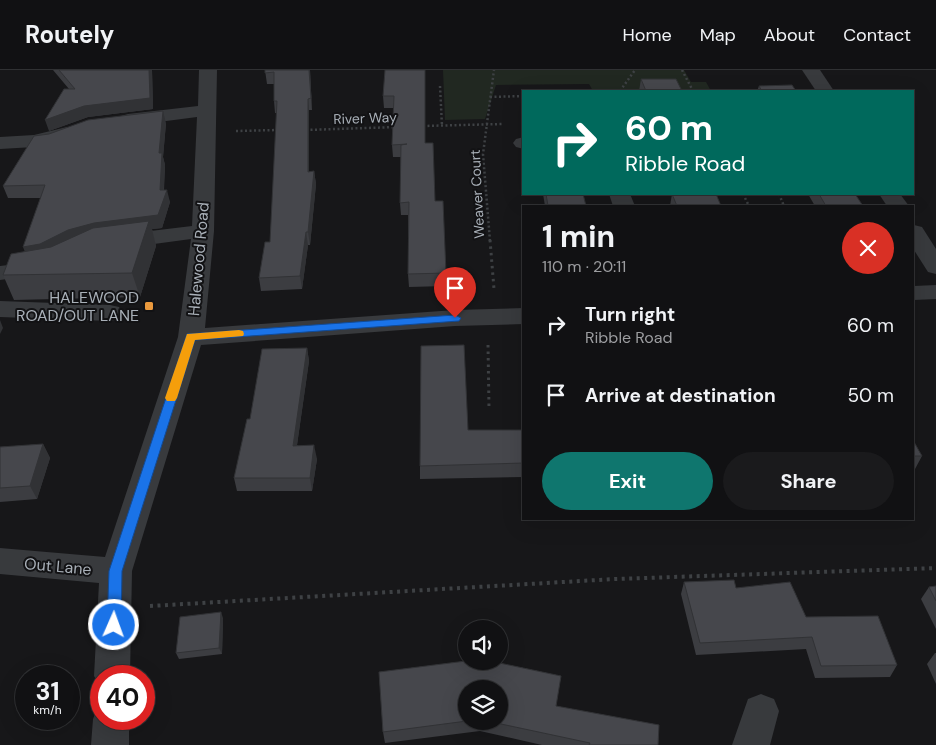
<!DOCTYPE html>
<html lang="en">
<head>
<meta charset="utf-8">
<style>
	:root { --surface:#111113; --page:#1a1a1c; --text:#f1f3f6; --muted:#9c9da0; --line:#303133; --accent:#0f766e }
	body { margin:0; font-family:"DM Sans",sans-serif; background:var(--page); color:var(--text); height:100vh; display:flex; flex-direction:column; font-size:19px; white-space:nowrap }
	* { box-sizing:border-box; margin:0 }
	p { font-size:16px; color:var(--muted) }
	.icon { flex:none; width:28px; height:28px; fill:none; stroke:currentColor; stroke-width:2; stroke-linecap:round; stroke-linejoin:round }
	.map { position:relative; flex:1; overflow:hidden }
	.drawer { position:absolute; left:522px; top:135px; width:392px; height:315px; display:flex; flex-direction:column; background:var(--surface); border-radius:0px; box-shadow:0 5px 20px #0002,0 0 0 1px var(--line) }
	.drawer>* { flex:none }
	.top-card { position:absolute; left:522px; top:20px; width:392px; height:105px; border-radius:0px; box-shadow:0 5px 20px #0002,0 0 0 1px var(--line); background:#00695c; color:#fff; overflow:hidden }
	.tools { position:absolute; left:458px; top:550px; display:grid; gap:10px }
	.tools a { display:grid; place-items:center; width:50px; height:50px; border-radius:50%; background:var(--surface); box-shadow:0 5px 20px #0002,0 0 0 1px var(--line); font-size:25px }
	.speed { position:absolute; left:15px; top:595px; display:flex; gap:10px; font-size:25px; font-weight:700; text-align:center }
	.speed>* { display:grid; place-content:center; width:65px; height:65px; border-radius:50%; background:var(--surface); box-shadow:0 5px 20px #0002,0 0 0 1px var(--line); line-height:1 }
	.speed small { font-size:12px; font-weight:400 }
	.speed .limit { border:8px solid #d22; background:#fff; color:#111 }
	.pin { position:absolute; display:grid; place-items:center; width:42px; height:42px; color:#fff; margin:-51px -21px; border-radius:50% 50% 50% 0; rotate:-45deg; box-shadow:0 0 5px #0007 }
	.pin .icon { rotate:45deg }
	.me { position:absolute; width:55px; margin:-28px; rotate:2deg; stroke-linejoin:round; filter:drop-shadow(0 0 4px #0008) }
	.turn { display:flex; align-items:center; gap:18px; height:105px; padding:0 20px; font-size:22px }
	.turn .icon { width:65px; height:65px; stroke-width:2.5 }
	.turn b { display:block; font-size:35px; line-height:42px }
	.round { display:grid; place-items:center; flex:none; width:52px; height:52px; border-radius:26px; background:var(--page) }
	.summary { display:flex; align-items:center; justify-content:space-between; height:85px; padding:0 20px }
	h1 { font-size:30px; font-weight:700; line-height:38px }
	.primary-button { display:flex; gap:10px; margin-top:auto; padding:10px 20px }
	.primary-button a { flex:1; height:58px; border-radius:30px; background:var(--accent); color:#fff; font-size:20px; font-weight:700; line-height:58px; text-align:center }
	.primary-button a+a { background:var(--page); color:var(--text) }
	ul { padding:0; list-style:none }
	li { display:flex; align-items:center; gap:15px; height:70px; padding:0 20px }
	li div { flex:1 }
	li b { display:block; font-size:19px }
	li em { font-style:normal }
	header { display:flex; align-items:center; gap:30px; box-sizing:border-box; height:70px; padding:0 25px; background:var(--surface); border-bottom:1px solid var(--line) }
	header strong { font-size:24px }
	nav { display:flex; gap:28px; margin-inline-start:auto; font-size:18px }
	.map>svg:first-child { display:block }
</style>
</head>
<body>
<header>
<strong>Routely</strong>
<nav><a>Home</a><a>Map</a><a>About</a><a>Contact</a></nav>
</header>
<div class="map">
<svg width="936" height="675" viewBox="0 0 936 675">
	<rect width="100%" height="100%" fill="#171719"/>
	<polygon fill="#212821" points="443,0 684,0 691,12 706,12 711,21 593,21 589,14 496,15 485,49 445,50"/>
	<g fill="none" stroke-linecap="round" stroke-linejoin="round">
		<g stroke="#3e4144" stroke-width="2.5" stroke-dasharray="2 2.5" stroke-linecap="butt">
			<polyline points="682,0 693,21"/>
			<polyline points="440,16 442,56"/>
			<polyline points="620,21 635,0"/>
			<polyline points="490,27 524,26"/>
			<polyline points="423,56 502,54"/>
			<polyline points="306,60 397,57"/>
			<polyline points="236,61 279,60"/>
			<polyline points="743,124 749,136"/>
			<polyline points="779,124 784,136"/>
			<polyline points="490,171 483,84 494,0"/>
		</g>
		<g stroke="#3e4144" stroke-width="3" stroke-dasharray="2.5 4" stroke-linecap="butt">
			<polyline points="490,170 494,219"/>
			<polyline points="488,275 489,338"/>
		</g>
		<polyline stroke="#3e4144" stroke-width="4" stroke-dasharray="3 4.5" stroke-linecap="butt" points="150,536 615,509 936,498"/>
		<g fill="#383a3d" fill-rule="evenodd">
			<polygon points="199,0 217,0 214,161 205,258 455,240 524,238 524,254 455,256 201,275 132,501 130,606 101,606 101,618 94,606 99,513 0,504 0,478 105,487 178,267 191,169 117,179 109,177 106,172 109,167 117,165 192,156 197,47 128,56 121,54 119,50 121,46 128,44 198,36"/>
			<polygon points="802,0 820,0 834,21 816,21"/>
			<polygon points="67,57 74,59 77,63 74,67 34,77 0,79 0,67 34,65"/>
			<polygon points="524,67 524,79 516,77 513,73 516,69"/>
			<polygon points="609,124 630,124 635,136 613,136"/>
			<polygon points="879,124 900,124 909,136 887,136"/>
			<polygon points="914,155 922,157 936,179 936,204 928,202 914,180"/>
			<polygon points="42,191 50,193 54,198 50,203 0,210 0,196"/>
			<polygon points="936,215 936,229 914,230 914,216"/>
			<polygon points="0,231 110,235 119,237 122,243 119,249 110,251 0,247"/>
			<polygon points="761,624 774,629 779,641 770,675 732,675 748,629"/>
			<polygon points="101,635 101,649 129,649 129,675 91,675 93,649 98,637"/>
		</g>
	</g>
	<g fill="#3c3d41" fill-rule="evenodd">
		<polygon points="53,0 152,0 153,39 88,47 49,61 69,19"/>
		<polygon points="265,0 310,0 312,40 309,40 309,102 314,101 316,114 310,175 308,175 302,219 261,221 259,208 270,172 277,43 275,43 274,31 274,14 267,14"/>
		<polygon points="425,0 425,73 446,203 446,216 409,217 408,204 408,145 401,145 400,133 401,87 393,87 392,75 394,38 384,38 383,26"/>
		<polygon points="641,9 682,21 639,21"/>
		<polygon points="759,16 796,21 757,21"/>
		<polygon points="166,53 163,87 165,95 164,120 170,132 162,158 152,159 156,176 140,227 14,230 3,205 25,182 41,128 8,128 3,116"/>
		<polygon points="543,124 583,124 586,136 545,136"/>
		<polygon points="672,124 716,124 721,136 670,136"/>
		<polygon points="808,124 855,124 863,136 815,136"/>
		<polygon points="307,278 309,291 297,375 317,389 312,421 237,421 234,408 250,349"/>
		<polygon points="468,360 524,360 524,407 420,409 420,396"/>
		<polygon points="43,374 50,388 37,429 0,432 0,377"/>
		<polygon points="914,386 922,386 915,399 914,399"/>
		<polygon points="684,512 736,518 806,547 897,595 890,607 815,608 806,579 696,585 681,524"/>
		<polygon points="936,516 936,559 921,529 929,517"/>
		<polygon points="223,548 222,584 179,589 176,583"/>
		<polygon points="935,583 936,583 936,614 927,594"/>
		<path d="M466 591H490L561 606 556 636 659 655 658 675H542L480 661 385 673 383 662 379 602ZM466 619H499V651H466Z"/>
	</g>
	<g fill="#313235">
		<polygon points="149,0 152,0 153,39 88,47 49,61 45,50"/>
		<polygon points="309,0 310,0 312,40 311,28"/>
		<polygon points="308,29 309,40 309,114 308,102"/>
		<polygon points="163,41 166,53 163,87 165,95 163,131 167,120 170,132 162,158 152,159 156,176 140,227 132,203 28,190 23,177 68,160 160,120 159,83"/>
		<polygon points="314,101 316,114 310,175 308,162"/>
		<polygon points="306,162 308,175 302,219 300,206"/>
		<polygon points="0,250 3,258 0,264"/>
		<polygon points="307,278 309,291 295,389 293,376"/>
		<polygon points="43,374 50,388 37,429 30,416"/>
		<polygon points="314,375 317,389 312,421 310,408"/>
		<polygon points="221,542 223,548 222,584 219,578"/>
	</g>
	<g fill="#46474c" stroke="#313235">
		<polygon points="59,0 149,0 150,28 84,36 45,50 64,19 75,19"/>
		<polygon points="265,0 309,0 311,28 308,29 308,102 314,101 308,162 306,162 300,206 259,208 265,172 270,172 277,31 274,31 274,2 265,3"/>
		<polygon points="385,0 425,0 425,73 433,73 435,131 443,131 446,203 408,204 409,132 400,133 401,75 407,74 392,75 394,26 383,26"/>
		<polygon points="641,9 676,9 682,21 646,21"/>
		<polygon points="792,15 796,21 762,21 759,16"/>
		<polygon points="163,41 159,83 162,83 160,120 167,120 158,145 94,153 68,160 40,174 23,177 45,115 3,116 34,66 49,64 88,50"/>
		<polygon points="546,124 583,124 586,136 548,136"/>
		<polygon points="672,124 716,124 721,136 677,136"/>
		<polygon points="819,124 855,124 863,136 826,136"/>
		<polygon points="149,151 132,203 3,205 11,184 51,177 93,158"/>
		<polygon points="464,275 468,360 524,360 524,393 420,396 421,276"/>
		<polygon points="307,278 293,376 314,375 310,408 234,408 247,349 250,349 262,279"/>
		<polygon points="914,372 922,386 914,386"/>
		<polygon points="43,374 30,416 0,418 0,377"/>
		<polygon points="734,510 736,518 790,512 806,547 878,546 897,595 821,596 812,567 700,573 684,512"/>
		<polygon points="936,516 936,531 929,517"/>
		<polygon points="221,542 219,578 176,583 180,547"/>
		<polygon points="466,591 490,591 561,606 556,636 659,655 658,675 589,675 590,673 487,651 499,651 499,619 466,619 467,651 383,662 379,602"/>
	</g>
	<polygon fill="#1a73e8" stroke="#114b97" points="455,245 461,248 459,251 195,270 122,501 121,555 119,559 114,561 109,559 107,555 109,501 187,264"/>
	<polygon fill="#f59e0b" points="239,260 243,261 244,264 243,266 195,270 177,328 175,331 167,331 165,328 187,264"/>
	<rect fill="#ea993d" stroke="#121214" stroke-width="2" x="144" y="231" width="10" height="10" rx="2.5"/>
	<g text-anchor="middle" stroke-width="4" stroke-linejoin="round" paint-order="stroke">
		<g font-size="14" fill="#a9b0b8" stroke="#121214">
			<text transform="translate(365 48) rotate(-2)" y="5">River Way</text>
			<text transform="translate(477 124) rotate(-93)" y="5">Weaver Court</text>
		</g>
		<g font-size="16" fill="#a9b0b8" stroke="#121214">
			<text transform="translate(198 189) rotate(-85)" y="6">Halewood Road</text>
			<text transform="translate(58 496) rotate(5)" y="6">Out Lane</text>
		</g>
		<g font-size="16" fill="#a9b0b8" stroke="#121214" text-anchor="end">
			<text x="139" y="233">HALEWOOD<tspan x="139" dy="18">ROAD/OUT LANE</tspan></text>
		</g>
	</g>
</svg>
<div class="tools">
<a><svg class="icon" aria-label="sound" viewBox="0 0 24 24"><path d="M4 9h4l5-4v14l-5-4H4zM17 9q2 3 0 6"/></svg></a>
<a><svg class="icon" aria-label="layers" viewBox="0 0 24 24"><path d="M12 4l9 5-9 5-9-5zM3 14l9 5 9-5"/></svg></a>
</div>
<div class="speed"><div>31<small>km/h</small></div><div class="limit">40</div></div>
<div class="pin" style="left:455px;top:248px;background:#d93025"><svg class="icon" aria-label="arrive" viewBox="0 0 24 24"><path d="M6 21V4h12l-3 4 3 4H6"/></svg></div>
<svg class="me" style="left:114px;top:555px" viewBox="-20 -20 40 40"><circle r="17" fill="#1a73e8" stroke="#fff" stroke-width="3"/><path d="M0-11L8 9 0 5-8 9z" fill="#fff"/></svg>
<div class="top-card">
<div class="turn"><svg class="icon" aria-label="right" viewBox="0 0 24 24"><path d="M7 20v-9h11M14 6l5 5-5 5"/></svg><div><b>60 m</b>Ribble Road</div></div>
</div>
<section class="drawer">
<div class="summary"><div><h1>1 min</h1><p>110 m · 20:11</p></div><a class="round" style="background:#d93025;color:#fff"><svg class="icon" aria-label="close" viewBox="0 0 24 24"><path d="M6 6l12 12M18 6L6 18"/></svg></a></div>
<ul>
<li><svg class="icon" aria-label="right" viewBox="0 0 24 24"><path d="M7 20v-9h11M14 6l5 5-5 5"/></svg><div><b>Turn right</b><p>Ribble Road</p></div><em>60 m</em></li>
<li><svg class="icon" aria-label="arrive" viewBox="0 0 24 24"><path d="M6 21V4h12l-3 4 3 4H6"/></svg><div><b>Arrive at destination</b></div><em>50 m</em></li>
</ul>
<div class="primary-button"><a>Exit</a><a>Share</a></div>
</section>
</div>
</body>
</html>
